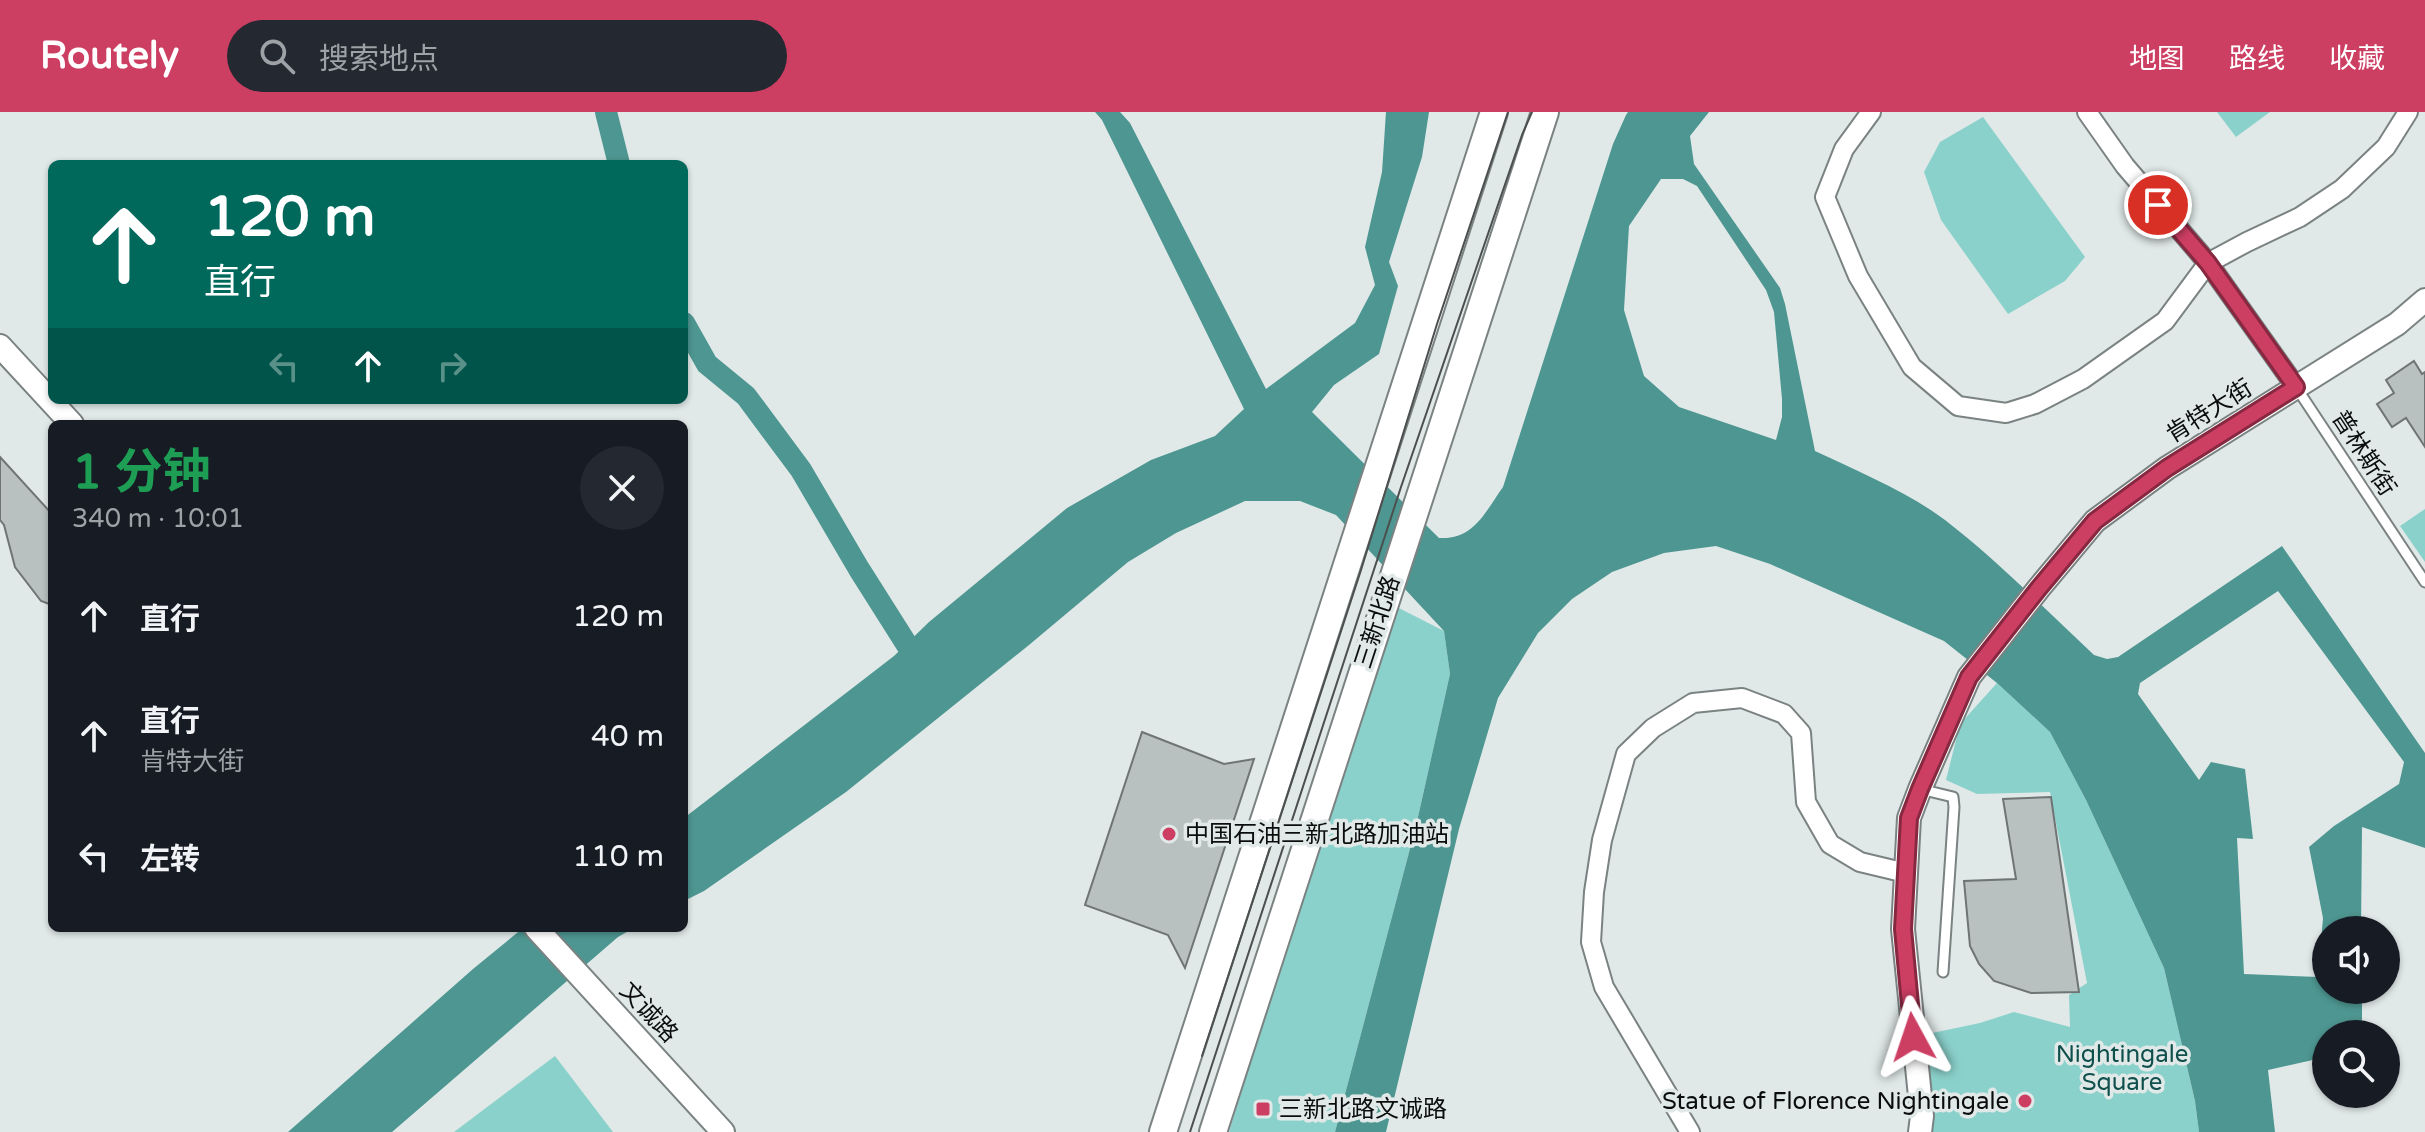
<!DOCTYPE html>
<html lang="zh">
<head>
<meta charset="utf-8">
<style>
	:root { --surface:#171b24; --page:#242831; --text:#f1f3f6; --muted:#9ea1a6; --accent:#cd3e63 }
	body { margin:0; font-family:"Varela Round","Noto Sans SC",sans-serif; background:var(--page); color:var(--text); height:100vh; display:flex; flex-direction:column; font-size:30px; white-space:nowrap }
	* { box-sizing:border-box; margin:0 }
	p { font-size:26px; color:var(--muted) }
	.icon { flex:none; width:44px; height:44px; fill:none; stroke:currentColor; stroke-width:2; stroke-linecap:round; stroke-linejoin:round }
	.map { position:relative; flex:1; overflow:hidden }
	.drawer { position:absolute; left:48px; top:308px; width:640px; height:512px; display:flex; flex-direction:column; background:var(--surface); border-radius:12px; box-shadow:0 2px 6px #0004 }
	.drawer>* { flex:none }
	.guide { position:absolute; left:48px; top:48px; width:640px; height:244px; border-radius:12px; box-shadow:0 2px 6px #0004; background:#00695c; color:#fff; overflow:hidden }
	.fabs { position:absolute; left:2312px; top:804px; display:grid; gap:16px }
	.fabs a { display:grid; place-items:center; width:88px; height:88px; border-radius:50%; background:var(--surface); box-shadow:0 2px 6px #0004; font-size:40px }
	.pin { position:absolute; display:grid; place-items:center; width:68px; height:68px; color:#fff; margin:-34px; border:4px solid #fff; border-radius:50%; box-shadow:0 2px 8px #0007 }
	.me { position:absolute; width:88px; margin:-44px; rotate:355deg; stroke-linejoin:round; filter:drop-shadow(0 0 6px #0008) }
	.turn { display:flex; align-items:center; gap:28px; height:168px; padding:0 24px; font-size:36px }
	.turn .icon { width:104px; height:104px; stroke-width:2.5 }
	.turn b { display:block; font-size:56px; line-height:68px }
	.lanes { display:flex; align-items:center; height:76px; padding:0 24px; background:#0003; justify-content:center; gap:40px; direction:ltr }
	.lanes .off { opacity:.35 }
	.round { display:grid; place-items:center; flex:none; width:84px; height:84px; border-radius:42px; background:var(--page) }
	.headline { display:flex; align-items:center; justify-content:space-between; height:136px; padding:0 24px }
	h1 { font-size:48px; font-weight:700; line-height:60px; color:#1e9e55 }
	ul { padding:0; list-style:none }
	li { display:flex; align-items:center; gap:24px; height:120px; padding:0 24px }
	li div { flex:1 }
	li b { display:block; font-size:30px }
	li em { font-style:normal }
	header { display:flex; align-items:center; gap:48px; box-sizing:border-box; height:112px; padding:0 40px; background:var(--accent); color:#fff }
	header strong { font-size:38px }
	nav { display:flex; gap:44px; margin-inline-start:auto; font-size:28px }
	.search { width:560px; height:72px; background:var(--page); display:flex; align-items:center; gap:20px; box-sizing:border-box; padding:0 28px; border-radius:44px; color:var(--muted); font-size:30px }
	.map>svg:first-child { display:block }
</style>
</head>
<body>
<header>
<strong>Routely</strong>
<div class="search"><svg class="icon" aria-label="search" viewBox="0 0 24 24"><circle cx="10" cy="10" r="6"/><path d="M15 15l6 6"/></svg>搜索地点</div>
<nav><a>地图</a><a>路线</a><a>收藏</a></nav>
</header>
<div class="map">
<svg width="2425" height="1020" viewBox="0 0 2425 1020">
	<rect width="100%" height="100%" fill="#e0e9e8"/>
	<g fill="#8bd1cb">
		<polygon points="2217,0 2270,0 2236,25"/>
		<polygon points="1983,5 2085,145 2065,169 2008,202 1941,108 1924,60 1940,30"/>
		<polygon points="2425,397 2425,450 2400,414"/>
		<polygon points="1391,492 1444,519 1450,562 1416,714 1335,1020 1229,1020"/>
		<polygon points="1997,571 2050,620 2086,688 2164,856 2195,989 2199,1020 1920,1020 1913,925 1980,911 2014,900 2070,915 2069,883 2087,871 2050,680 1977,682 1946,668 1960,612"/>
		<polygon points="555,944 613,1020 454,1020"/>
	</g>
	<g fill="#4e9691" fill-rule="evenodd">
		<path d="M1095 0H1120L1130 11 1266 277 1355 211 1375 173 1365 135 1382 60 1386 0H1429L1422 45 1389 150 1398 174 1379 242 1334 273 1312 300 1439 426C1474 428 1485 400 1503 375L1613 32 1626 3 1628 0H1709L1690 24 1694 52 1780 176 1785 192 1815 339C1857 359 1908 380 1945 408 1998 449 2045 497 2094 543L2107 547 2118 545 2282 434 2425 641V736L2362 715 2361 818H2326V878H2362V922H2326V945L2268 958 2275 1020H2199L2195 989 2164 856 2086 688 2050 620 1997 571 1944 529 1770 452 1716 434 1664 441 1612 460 1572 487 1538 521 1498 586 1459 717 1386 1020H1335L1416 714 1450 562 1444 519 1336 403 1300 389H1245L1176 421 1128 450 1029 533 846 680 704 779 684 789V706L894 544 929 510 1067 396 1151 348 1215 324 1244 297 1102 8ZM1661 67H1683L1697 74 1766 178 1774 200 1782 287V305L1776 328 1679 295 1644 264 1624 198 1629 114ZM2278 479 2404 650 2399 672 2334 714 2309 735 2323 806 2318 865 2244 862 2237 726 2253 727 2245 657 2211 650 2199 668 2138 582 2140 571Z"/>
		<polygon points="523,816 634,816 618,825 392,1020 288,1020 473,857"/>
	</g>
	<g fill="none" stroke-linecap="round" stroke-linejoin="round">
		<g stroke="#4e9691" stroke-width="22">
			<polyline points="606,0 619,52"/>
			<polyline points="684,211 707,252 746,284 801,358 859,457 921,555"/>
		</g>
	</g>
	<g fill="#b8c0c0" stroke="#6e7574" stroke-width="2">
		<polygon points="2414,249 2422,262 2425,260 2425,335 2406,306 2392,315 2377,292 2394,281 2386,268"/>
		<polygon points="0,345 52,402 52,493 41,489 15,455 4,413 0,408"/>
		<polygon points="1142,620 1224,652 1254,647 1185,856 1168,823 1085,793"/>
		<polygon points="2051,685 2079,880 2031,881 1994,869 1979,852 1970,834 1964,769 2016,767 2003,687"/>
	</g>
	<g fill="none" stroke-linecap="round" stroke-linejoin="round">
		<g stroke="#7b8282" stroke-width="13">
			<g id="service">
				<polyline points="2296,275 2425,470"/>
				<polyline points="1920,677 1953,685 1954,695 1943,860"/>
			</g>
		</g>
		<g stroke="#7b8282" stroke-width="22">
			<g id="minor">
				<polyline points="1871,0 1844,37 1825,85 1858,164 1912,255 1958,294 2006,301 2035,292 2083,267 2165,209 2208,151 2247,130 2300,105 2342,77 2386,35 2408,0"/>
				<polyline points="2087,0 2125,54 2208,151 2296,275"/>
				<polyline points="1690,1020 1604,875 1591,830 1594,780 1602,728 1626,642 1653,616 1693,591 1742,586 1784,602 1801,621 1806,690 1830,732 1860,750 1906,761"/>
			</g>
		</g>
		<g stroke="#7b8282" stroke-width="26">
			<g id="tertiary">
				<polyline points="0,234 72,312"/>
				<polyline points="536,816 723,1020"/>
				<polyline points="1920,1020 1922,1004 1903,817 1909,706 1920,677 1969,565 2039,476 2095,409 2167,356 2397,212 2425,188"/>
			</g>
		</g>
		<g stroke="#7b8282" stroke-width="30">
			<g id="secondary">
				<polyline points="1163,1020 1494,0"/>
				<polyline points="1213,1020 1545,0"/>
			</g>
		</g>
		<use href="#service" stroke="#fff" stroke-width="9"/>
		<use href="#minor" stroke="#fff" stroke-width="18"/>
		<use href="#tertiary" stroke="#fff" stroke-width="22"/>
		<use href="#secondary" stroke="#fff" stroke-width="26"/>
		<g stroke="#4b4f4e" stroke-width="2">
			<polyline points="1202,944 1361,458 1437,212 1508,0"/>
			<polyline points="1190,1020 1401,375 1522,23 1532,0"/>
		</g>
	</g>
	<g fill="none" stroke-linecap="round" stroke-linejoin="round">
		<g stroke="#852840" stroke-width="20">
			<polyline id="route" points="1913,925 1903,817 1909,706 1920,677 1969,565 2039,476 2095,409 2167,356 2296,275 2208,151 2158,93"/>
		</g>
		<use href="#route" stroke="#cd3e63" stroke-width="14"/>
	</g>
	<g fill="#cd3e63" stroke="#e0e9e8" stroke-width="3">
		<circle cx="1169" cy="722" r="8"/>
		<circle cx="2025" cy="989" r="8"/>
		<rect x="1255" y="989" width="16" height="16" rx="4"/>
	</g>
	<g text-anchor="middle" stroke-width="7" stroke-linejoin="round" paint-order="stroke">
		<g font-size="24" fill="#0a0d0c" stroke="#e0e9e8">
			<text transform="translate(2209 299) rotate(-32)" y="8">肯特大街</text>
			<text transform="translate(2364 341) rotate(57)" y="8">普林斯街</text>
			<text transform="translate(1377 510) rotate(-72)" y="8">三新北路</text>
			<text transform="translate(649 900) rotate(47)" y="8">文诚路</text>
		</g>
		<g font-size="24" fill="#0a0d0c" stroke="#e0e9e8" text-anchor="start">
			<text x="1185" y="730">中国石油三新北路加油站</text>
			<text x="2009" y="997" text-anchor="end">Statue of Florence Nightingale</text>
			<text x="1279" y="1005">三新北路文诚路</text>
		</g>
		<g font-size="24" fill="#0f504c" stroke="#e0e9e8">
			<text x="2122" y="950">Nightingale<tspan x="2122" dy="28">Square</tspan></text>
		</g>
	</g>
</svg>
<div class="fabs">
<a><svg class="icon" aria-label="sound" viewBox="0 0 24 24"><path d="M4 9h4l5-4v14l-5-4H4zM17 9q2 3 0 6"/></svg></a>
<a><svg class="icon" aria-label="search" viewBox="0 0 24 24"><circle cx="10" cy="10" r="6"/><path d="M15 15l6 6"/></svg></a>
</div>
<div class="pin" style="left:2158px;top:93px;background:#d93025"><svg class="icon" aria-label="arrive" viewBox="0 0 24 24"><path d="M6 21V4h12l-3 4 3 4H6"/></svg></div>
<svg class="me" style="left:1913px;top:925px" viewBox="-20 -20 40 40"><path d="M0-17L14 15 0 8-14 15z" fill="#cd3e63" stroke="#fff" stroke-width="4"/></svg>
<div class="guide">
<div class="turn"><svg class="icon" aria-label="ahead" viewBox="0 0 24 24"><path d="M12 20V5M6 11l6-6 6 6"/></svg><div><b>120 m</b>直行</div></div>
<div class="lanes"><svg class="icon off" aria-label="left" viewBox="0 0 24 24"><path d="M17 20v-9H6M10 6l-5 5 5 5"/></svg><svg class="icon" aria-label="ahead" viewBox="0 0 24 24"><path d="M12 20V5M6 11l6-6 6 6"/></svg><svg class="icon off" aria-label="right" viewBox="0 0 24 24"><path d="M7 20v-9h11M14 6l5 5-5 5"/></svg></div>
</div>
<section class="drawer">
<div class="headline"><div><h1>1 分钟</h1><p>340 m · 10:01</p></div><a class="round"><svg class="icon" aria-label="close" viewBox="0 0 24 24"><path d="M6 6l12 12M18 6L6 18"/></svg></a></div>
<ul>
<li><svg class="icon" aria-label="ahead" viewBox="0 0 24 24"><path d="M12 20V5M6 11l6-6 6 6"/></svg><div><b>直行</b></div><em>120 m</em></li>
<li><svg class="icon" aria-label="ahead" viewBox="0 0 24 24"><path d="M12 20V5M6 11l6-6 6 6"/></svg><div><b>直行</b><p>肯特大街</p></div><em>40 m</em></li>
<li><svg class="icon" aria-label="left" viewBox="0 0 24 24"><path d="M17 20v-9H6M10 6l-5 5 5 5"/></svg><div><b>左转</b></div><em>110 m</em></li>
</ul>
</section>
</div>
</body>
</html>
